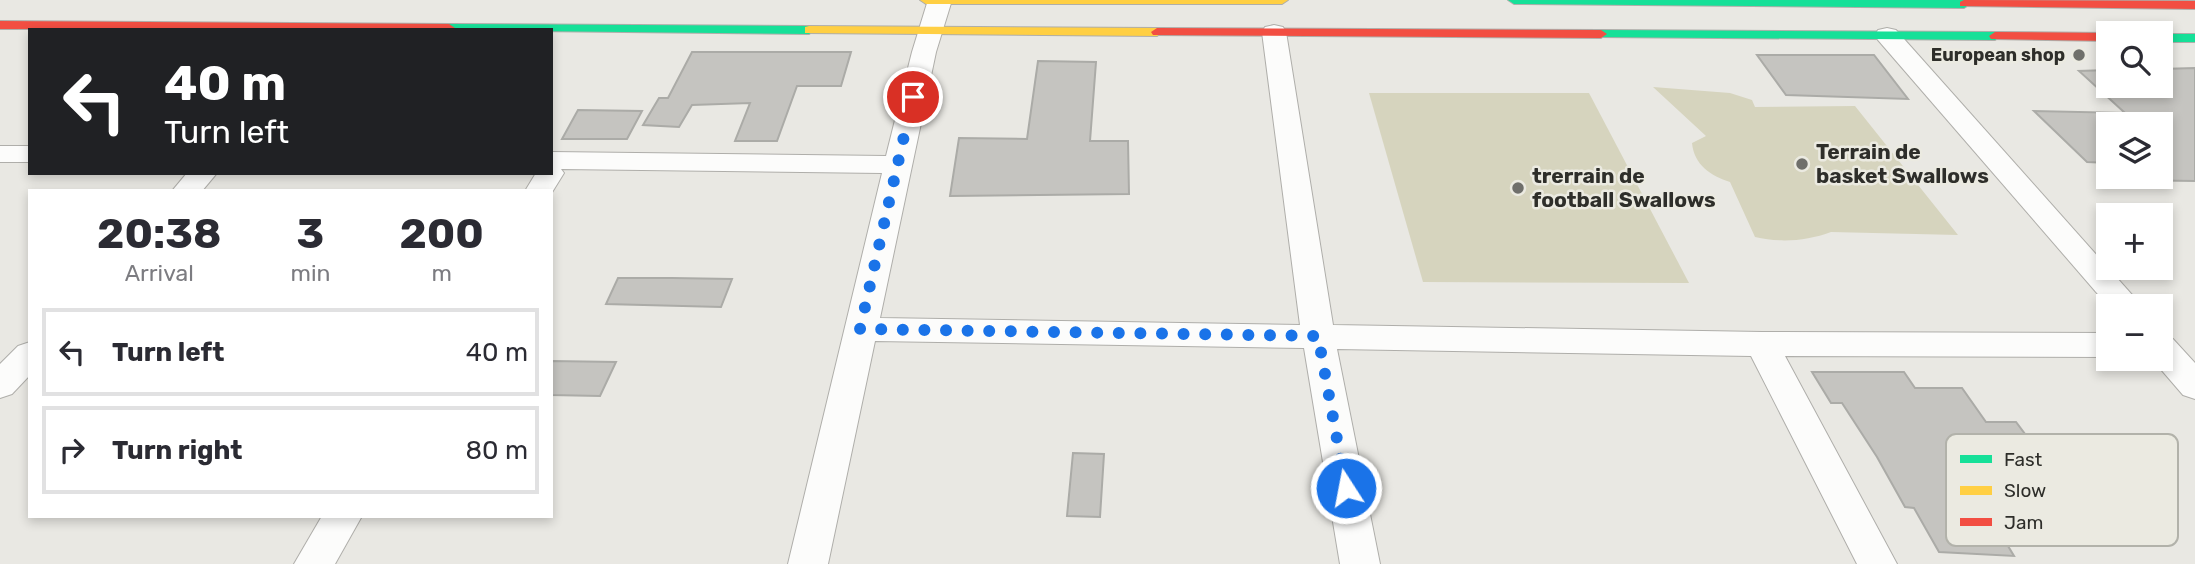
<!DOCTYPE html>
<html lang="en">
<head>
<meta charset="utf-8">
<style>
	:root { --surface:#fff; --page:#f7f7f7; --text:#2b2b33; --muted:#7c7c81; --line:#e1e1e2 }
	body { margin:0; font-family:Rubik,sans-serif; background:var(--page); color:var(--text); height:100vh; display:flex; flex-direction:column; font-size:26px; white-space:nowrap }
	* { box-sizing:border-box; margin:0 }
	p { font-size:23px; color:var(--muted) }
	.icon { flex:none; width:38px; height:38px; fill:none; stroke:currentColor; stroke-width:2; stroke-linecap:round; stroke-linejoin:round }
	.map { position:relative; flex:1; overflow:hidden }
	.details { position:absolute; left:28px; top:189px; width:525px; height:329px; display:flex; flex-direction:column; background:var(--surface); border-radius:0px; box-shadow:0 4px 10px #0003 }
	.details>* { flex:none }
	.banner { position:absolute; left:28px; top:28px; width:525px; height:147px; border-radius:0px; box-shadow:0 4px 10px #0003; background:#202124; color:#fff; overflow:hidden }
	.fabs { position:absolute; left:2096px; top:21px; display:grid; gap:14px }
	.fabs a { display:grid; place-items:center; width:77px; height:77px; border-radius:0px; background:var(--surface); box-shadow:0 4px 10px #0003; font-size:35px }
	.pin { position:absolute; display:grid; place-items:center; width:60px; height:60px; color:#fff; margin:-30px; border:4px solid #fff; border-radius:50%; box-shadow:0 2px 7px #0007 }
	.me { position:absolute; width:77px; margin:-38px; rotate:349deg; stroke-linejoin:round; filter:drop-shadow(0 0 5px #0008) }
	.turn { display:flex; align-items:center; gap:24px; height:147px; padding:0 21px; font-size:32px }
	.turn .icon { width:91px; height:91px; stroke-width:2.5 }
	.turn b { display:block; font-size:49px; line-height:60px }
	.eta { display:flex; justify-content:space-evenly; align-items:center; height:119px; text-align:center }
	.eta b { font-size:42px; font-weight:700; line-height:49px }
	ul { padding:0; list-style:none }
	li { display:flex; align-items:center; gap:21px; height:88px; margin:0 14px 10px; padding:0 7px; border:4px solid var(--line); border-radius:0px }
	li div { flex:1 }
	li b { display:block; font-size:26px }
	li em { font-style:normal }
	.map>svg:first-child { display:block }
</style>
</head>
<body>
<div class="map">
<svg width="2195" height="564" viewBox="0 0 2195 564">
	<rect width="100%" height="100%" fill="#e9e8e3"/>
	<g fill="#d6d4be">
		<path d="M1653 87 1730 93 1752 100 1755 107 1855 106 1958 235 1831 232C1807 241 1780 243 1755 237L1730 182C1711 176 1694 165 1692 143L1706 136Z"/>
		<polygon points="1369,93 1589,93 1689,283 1423,282"/>
	</g>
	<g fill="#c5c4c0" stroke="#ababa7" stroke-width="2">
		<polygon points="692,52 851,52 841,86 797,86 777,141 735,141 750,103 692,105 679,127 643,125 659,98 668,98"/>
		<polygon points="1757,55 1874,55 1908,99 1786,95"/>
		<polygon points="1038,61 1096,62 1090,141 1128,141 1129,194 950,196 959,138 1027,139"/>
		<polygon points="2195,68 2195,181 2127,180 2125,177 2161,177 2161,124 2109,124 2109,163 2087,162 2034,111 2125,113 2079,71 2109,70 2109,86 2161,86 2161,69"/>
		<polygon points="578,110 642,111 627,139 562,139"/>
		<polygon points="618,278 672,278 732,279 721,307 606,304"/>
		<polygon points="551,361 616,362 600,396 551,395"/>
		<polygon points="1812,372 1904,372 1915,388 1962,388 1986,422 2016,422 2043,458 1973,459 2018,532 1999,531 2014,556 1939,552 1914,508 1905,507 1877,457 1842,403 1831,403"/>
		<polygon points="1073,453 1104,454 1100,517 1067,516"/>
	</g>
	<g fill="none" stroke-linecap="round" stroke-linejoin="round">
		<g stroke="#afaeaa" stroke-width="2">
			<g id="street">
				<polygon points="928,0 952,0 936,52 880,318 1300,325 1262,32 1265,27 1274,25 1283,27 1286,32 1333,325 1762,332 2109,333 2109,357 1785,356 1897,564 1857,564 1751,356 1337,349 1380,564 1340,564 1304,348 875,341 828,564 788,564 882,173 561,169 564,173 551,194 551,191 525,191 536,173 551,173 551,152 886,156 912,52"/>
				<polygon points="1887,28 1896,30 2142,306 2109,307 1878,40 1875,35 1878,30"/>
				<rect x="0" y="146" width="30" height="16"/>
				<polygon points="187,173 217,173 202,191 172,191"/>
				<polygon points="2161,335 2173,339 2195,363 2195,399 2183,395 2152,359 2161,359"/>
				<polygon points="30,342 30,375 12,394 0,398 0,364 18,346"/>
				<polygon points="322,516 362,516 335,564 294,564"/>
			</g>
		</g>
		<g stroke="#afaeaa" stroke-width="2">
			<g id="fast">
				<polygon points="1508,0 1964,0 1970,4 1964,8 1514,4"/>
				<polygon points="449,24 809,26 815,30 809,34 444,30 445,25"/>
				<polygon points="1601,30 1995,32 2001,36 1995,40 1597,37 1597,31"/>
				<rect x="2161" y="34" width="34" height="8"/>
			</g>
		</g>
		<g stroke="#afaeaa" stroke-width="2">
			<g id="slow">
				<polygon points="920,0 1288,0 1282,4 926,4"/>
				<polygon points="809,26 1157,28 1163,32 1157,36 805,33 805,27"/>
			</g>
		</g>
		<g stroke="#afaeaa" stroke-width="2">
			<g id="jam">
				<polygon points="1964,0 2195,1 2195,9 1960,6 1960,2"/>
				<polygon points="0,21 449,24 455,28 0,29"/>
				<polygon points="1157,28 1601,30 1607,34 1601,38 1153,35 1151,32"/>
				<polygon points="1995,32 2109,33 2109,41 1991,39 1989,36"/>
			</g>
		</g>
		<use href="#street" fill="#fcfcfb" fill-rule="evenodd"/>
		<use href="#fast" fill="#16e098" fill-rule="evenodd"/>
		<use href="#slow" fill="#ffcf43" fill-rule="evenodd"/>
		<use href="#jam" fill="#f24e42" fill-rule="evenodd"/>
	</g>
	<g fill="none" stroke-linecap="round" stroke-linejoin="round">
		<polyline stroke="#1a73e8" stroke-width="12" stroke-dasharray="0 21.6" points="913,97 860,329 1318,336 1346,488"/>
	</g>
	<g fill="#6f6f6b" stroke="#ebeae1" stroke-width="2.5">
		<circle cx="2079" cy="55" r="7"/>
		<circle cx="1802" cy="164" r="7"/>
		<circle cx="1518" cy="188" r="7"/>
	</g>
	<g text-anchor="middle" stroke-width="5" stroke-linejoin="round" paint-order="stroke">
		<g font-size="18" font-weight="bold" fill="#2e2e2a" stroke="#ebeae1" text-anchor="end">
			<text x="2065" y="61">European shop</text>
		</g>
		<g font-size="21" font-weight="bold" fill="#2e2e2a" stroke="#ebeae1" text-anchor="start">
			<text x="1816" y="159">Terrain de<tspan x="1816" dy="24">basket Swallows</tspan></text>
			<text x="1532" y="183">trerrain de<tspan x="1532" dy="24">football Swallows</tspan></text>
		</g>
	</g>
	<rect x="1946" y="434" width="232" height="112" rx="10" fill="#ebeae1" stroke="#b2b2aa" stroke-width="2"/>
	<rect x="1960" y="455" width="32" height="8" fill="#16e098"/>
	<rect x="1960" y="486" width="32" height="9" fill="#ffcf43"/>
	<rect x="1960" y="518" width="32" height="8" fill="#f24e42"/>
	<g font-size="19" fill="#2e2e2a">
		<text x="2004" y="466">Fast</text>
		<text x="2004" y="497">Slow</text>
		<text x="2004" y="529">Jam</text>
	</g>
</svg>
<div class="fabs">
<a><svg class="icon" aria-label="search" viewBox="0 0 24 24"><circle cx="10" cy="10" r="6"/><path d="M15 15l6 6"/></svg></a>
<a><svg class="icon" aria-label="layers" viewBox="0 0 24 24"><path d="M12 4l9 5-9 5-9-5zM3 14l9 5 9-5"/></svg></a>
<a>+</a>
<a>−</a>
</div>
<div class="pin" style="left:913px;top:97px;background:#d93025"><svg class="icon" aria-label="arrive" viewBox="0 0 24 24"><path d="M6 21V4h12l-3 4 3 4H6"/></svg></div>
<svg class="me" style="left:1346px;top:488px" viewBox="-20 -20 40 40"><circle r="17" fill="#1a73e8" stroke="#fff" stroke-width="3"/><path d="M0-11L8 9 0 5-8 9z" fill="#fff"/></svg>
<div class="banner">
<div class="turn"><svg class="icon" aria-label="left" viewBox="0 0 24 24"><path d="M17 20v-9H6M10 6l-5 5 5 5"/></svg><div><b>40 m</b>Turn left</div></div>
</div>
<section class="details">
<div class="eta">
<div><b>20:38</b><p>Arrival</p></div>
<div><b>3</b><p>min</p></div>
<div><b>200</b><p>m</p></div>
</div>
<ul>
<li><svg class="icon" aria-label="left" viewBox="0 0 24 24"><path d="M17 20v-9H6M10 6l-5 5 5 5"/></svg><div><b>Turn left</b></div><em>40 m</em></li>
<li><svg class="icon" aria-label="right" viewBox="0 0 24 24"><path d="M7 20v-9h11M14 6l5 5-5 5"/></svg><div><b>Turn right</b></div><em>80 m</em></li>
</ul>
</section>
</div>
</body>
</html>
